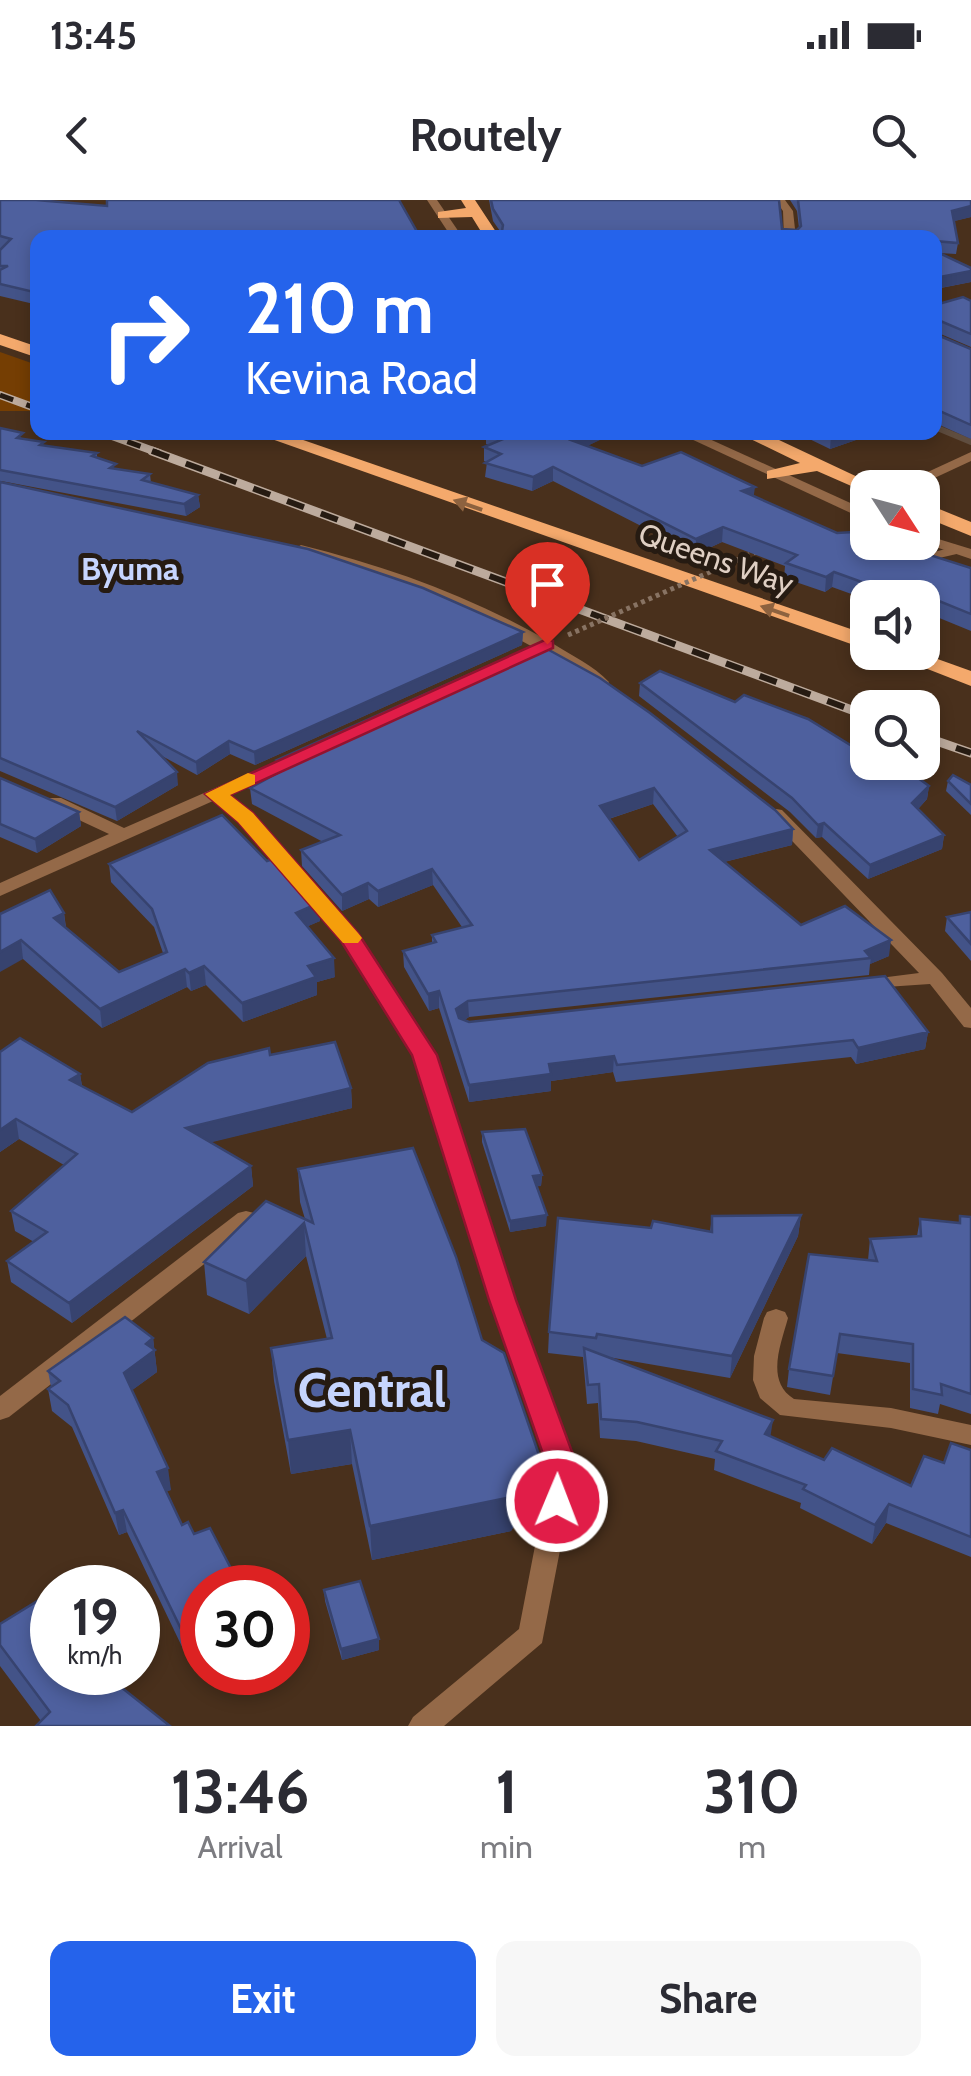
<!DOCTYPE html>
<html lang="en">
<head>
<meta charset="utf-8">
<style>
	:root { --surface:#fff; --page:#f7f7f7; --text:#2b2b33; --muted:#7c7c81; --accent:#2563eb }
	body { margin:0; font-family:Cabin,sans-serif; background:var(--page); color:var(--text); height:100vh; display:flex; flex-direction:column; font-size:38px; white-space:nowrap }
	* { box-sizing:border-box; margin:0 }
	p { font-size:32px; color:var(--muted) }
	.icon { flex:none; width:55px; height:55px; fill:none; stroke:currentColor; stroke-width:2; stroke-linecap:round; stroke-linejoin:round }
	.map { position:relative; height:1526px; overflow:hidden }
	.drawer { display:flex; flex-direction:column; background:var(--surface); flex:1 }
	.drawer>* { flex:none }
	.hud { position:absolute; left:30px; top:30px; width:912px; height:210px; border-radius:20px; box-shadow:0 5px 15px #0003; background:#2563eb; color:#fff; overflow:hidden }
	.needle { width:65px; rotate:126deg }
	.controls { position:absolute; left:850px; top:270px; display:grid; gap:20px }
	.controls a { display:grid; place-items:center; width:90px; height:90px; border-radius:20px; background:var(--surface); box-shadow:0 5px 15px #0003; font-size:50px }
	.speed { position:absolute; left:30px; top:1365px; display:flex; gap:20px; font-size:50px; font-weight:700; text-align:center }
	.speed>* { display:grid; place-content:center; width:130px; height:130px; border-radius:50%; background:var(--surface); box-shadow:0 5px 15px #0003; line-height:1 }
	.speed small { font-size:25px; font-weight:400 }
	.speed .limit { border:15px solid #d22; background:#fff; color:#111 }
	.pin { position:absolute; display:grid; place-items:center; width:85px; height:85px; color:#fff; margin:-102px -42px; border-radius:50% 50% 50% 0; rotate:-45deg; box-shadow:0 0 10px #0007 }
	.pin .icon { rotate:45deg }
	.me { position:absolute; width:110px; margin:-55px; rotate:1deg; stroke-linejoin:round; filter:drop-shadow(0 0 8px #0008) }
	.turn { display:flex; align-items:center; gap:35px; height:210px; padding:0 50px; font-size:45px }
	.turn .icon { width:130px; height:130px; stroke-width:2.5 }
	.turn b { display:block; font-size:70px; line-height:85px }
	.eta { display:flex; justify-content:space-evenly; align-items:center; height:170px; text-align:center }
	.eta b { font-size:60px; font-weight:700; line-height:70px }
	.primary-button { display:flex; gap:20px; margin-top:auto; padding:20px 50px }
	.primary-button a { flex:1; height:115px; border-radius:20px; background:var(--accent); color:#fff; font-size:40px; font-weight:700; line-height:115px; text-align:center }
	.primary-button a+a { background:var(--page); color:var(--text) }
	.status { display:flex; justify-content:space-between; align-items:center; height:70px; padding:0 50px; background:var(--surface); direction:ltr }
	.status svg { height:28px; fill:currentColor }
	header { display:flex; justify-content:space-between; align-items:center; height:130px; padding:0 50px; background:var(--surface); font-size:45px; font-weight:700 }
	.map>svg:first-child { display:block }
</style>
</head>
<body>
<div class="status"><b>13:45</b><svg viewBox="0 0 49 12"><path d="M0 12V9h3v3zM5 12V6h3v6zM10 12V3h3v9zM15 12V0h3v12zM26 1h20v11H26zM47 4h2v5h-2z"/></svg></div>
<header><svg class="icon" aria-label="back" viewBox="0 0 24 24"><path d="M15 5l-7 7 7 7"/></svg>Routely<svg class="icon" aria-label="search" viewBox="0 0 24 24"><circle cx="10" cy="10" r="6"/><path d="M15 15l6 6"/></svg></header>
<div class="map">
<svg width="971" height="1526" viewBox="0 0 971 1526">
	<rect width="100%" height="100%" fill="#49301c"/>
	<polygon fill="#753e03" points="0,152 37,165 37,211 0,211"/>
	<g fill="none" stroke-linecap="round" stroke-linejoin="round">
		<polyline stroke="#5f4d3f" stroke-width="6" points="935,227 971,242"/>
		<polyline stroke="#887363" stroke-width="5" stroke-dasharray="4 4" stroke-linecap="butt" points="746,356 758,351"/>
		<g fill="#946948" fill-rule="evenodd">
			<polygon points="868,324 868,333 863,336 871,342 870,346 860,346 847,336"/>
			<polygon points="956,346 961,347 961,353 913,364 906,360"/>
		</g>
		<g fill="#946948" fill-rule="evenodd">
			<polygon points="775,0 785,0 793,11 796,38 784,38 783,11"/>
			<path d="M301 345C389 367 473 397 552 443 571 455 594 466 609 482L607 486H595C502 423 404 380 296 352L294 349Z"/>
			<polygon points="300,551 306,552 309,556 306,560 227,595 251,614 358,734 435,855 514,1100 576,1268 542,1443 444,1526 408,1526 413,1517 519,1429 550,1268 490,1100 413,855 343,741 239,622 213,601 0,696 0,683 109,634 49,606 46,602 49,598 61,598 124,628"/>
			<polygon points="776,609 782,610 942,773 971,808 971,828 964,827 930,784 856,789 853,785 856,781 919,773 770,618 767,614"/>
			<polygon points="246,1011 254,1013 258,1019 254,1025 9,1217 0,1220 0,1196 238,1013"/>
			<path d="M776 1109 785 1112 788 1118C781 1144 765 1181 794 1199L891 1208 971 1225V1245L891 1228 780 1215 760 1198 753 1180 754 1156 764 1118 767 1112Z"/>
		</g>
		<g fill="#946948" fill-rule="evenodd">
			<polygon points="427,0 437,0 463,38 452,38"/>
			<polygon points="676,232 694,232 868,311 868,321"/>
			<polygon points="971,252 971,261 913,288 893,288"/>
			<polygon points="922,334 971,349 971,359 921,342"/>
		</g>
		<g fill="#f4a96c" fill-rule="evenodd">
			<polygon points="461,0 475,0 500,38 485,38 472,17 438,18 438,12 466,8"/>
			<polygon points="0,134 38,147 38,158 0,145"/>
			<polygon points="252,232 280,232 868,435 868,450"/>
			<polygon points="736,232 762,232 881,288 868,288 865,292 817,271 767,279 767,271 800,263"/>
			<polygon points="922,302 971,322 971,336 922,316"/>
			<polygon points="884,452 918,452 971,471 971,486"/>
		</g>
		<g stroke="#bdab9d" stroke-width="8">
			<g id="rail-far1">
				<polyline points="0,195 38,209"/>
				<polyline points="101,232 159,253"/>
			</g>
		</g>
		<g stroke="#bdab9d" stroke-width="9">
			<g id="rail">
				<polyline points="152,251 868,516"/>
				<polyline points="922,536 971,553"/>
			</g>
		</g>
		<use href="#rail-far1" stroke="#261b12" stroke-width="5" stroke-dasharray="14" stroke-linecap="butt"/>
		<use href="#rail" stroke="#261b12" stroke-width="6" stroke-dasharray="18" stroke-linecap="butt"/>
		<polyline stroke="#887363" stroke-width="5" stroke-dasharray="4 4" stroke-linecap="butt" points="568,435 746,356"/>
	</g>
	<g fill="#435388" fill-rule="evenodd">
		<polygon points="0,0 420,37 420,38 38,38 38,105 0,96 0,50 2,48 0,48"/>
		<polygon points="489,0 779,0 782,29 797,30 799,28 797,11 790,0 971,0 971,17 954,21 958,43 956,54 939,53 971,82 941,88 941,100 935,103 935,38 501,38 502,34 493,21"/>
		<polygon points="971,101 971,147 936,132 935,133 935,105"/>
		<polygon points="935,134 971,149 971,239 935,223"/>
		<polygon points="0,228 24,239 44,245 97,253 97,258 116,269 150,274 151,283 198,295 200,307 186,316 1,281 0,283 523,432 522,445 255,565 230,554 197,575 162,556 178,585 117,621 0,571"/>
		<polygon points="486,232 615,232 587,246 642,266 754,297 837,333 971,368 971,431 932,415 924,420 922,419 922,398 868,398 868,400 832,387 825,392 784,378 785,366 722,342 696,354 553,281 532,291 485,277 487,262 484,261 484,247 490,245 486,244"/>
		<polygon points="795,232 879,232 830,249"/>
		<path d="M538 444 793 629 792 645 724 662 801 725 889 756 870 764 869 775 469 817 464 820 469 822 928 832 925 849 856 864 851 857 616 882 613 872 551 881V891L469 902 439 808 429 811 404 767 403 751 432 743V735L462 727 433 685 378 707 369 699 342 711 302 666 301 650 323 642 252 604 250 588 278 573 277 560ZM653 604 678 637 639 660 609 619Z"/>
		<polygon points="640,483 929,586 927,599 918,609 944,635 942,649 868,679 822,637 816,638 790,612 639,496"/>
		<polygon points="0,578 79,612 81,626 37,653 0,637"/>
		<polygon points="948,581 971,585 971,615 946,591"/>
		<polygon points="267,661 319,703 320,721 308,726 335,777 317,782 317,795 243,822 206,785 191,791 187,787 102,828 23,759 0,714 64,713 66,727 119,772 163,753 154,727 111,682 109,664"/>
		<polygon points="971,712 971,761 945,731 947,717"/>
		<polygon points="0,852 80,874 82,886 132,912 270,855 351,888 352,908 210,942 251,966 253,986 72,1123 11,1082 7,1061 34,1042 15,1031 11,1011 64,965 19,939 0,952"/>
		<polygon points="482,932 542,975 541,986 536,986 546,1026 510,1032 482,942"/>
		<polygon points="298,969 482,1140 539,1255 538,1289 511,1331 372,1360 352,1264 291,1274 274,1181 271,1148 327,1139 306,1056 249,1114 207,1095 204,1062 305,1019 300,1002"/>
		<polygon points="801,1015 798,1036 730,1178 608,1157 771,1237 824,1260 911,1286 944,1263 971,1250 971,1357 886,1323 872,1344 800,1308 801,1303 714,1270 715,1259 636,1241 600,1238 598,1203 587,1204 583,1157 548,1153 549,1132 651,1028 710,1032 712,1016"/>
		<polygon points="960,1016 971,1017 971,1214 940,1204 938,1214 910,1208 910,1163 837,1153 830,1195 787,1187 789,1169 868,1060 870,1039 917,1036 920,1019 959,1023"/>
		<polygon points="153,1138 157,1172 132,1190 171,1290 167,1291 182,1325 194,1334 237,1380 237,1388 202,1388 202,1445 185,1453 127,1332 119,1335 72,1227 52,1211 48,1189 51,1187 48,1171"/>
		<polygon points="324,1390 379,1439 379,1450 342,1460 325,1401"/>
		<polygon points="0,1424 52,1472 102,1472 41,1521 0,1466"/>
	</g>
	<g fill="#37436f">
		<polygon points="971,6 971,17 951,22 952,11"/>
		<polygon points="971,71 971,82 935,89 935,78"/>
		<polygon points="942,88 941,100 935,103 935,91"/>
		<polygon points="587,232 615,233 570,254 571,240"/>
		<polygon points="842,232 879,232 830,249 831,236"/>
		<polygon points="553,267 553,281 532,291 533,277"/>
		<polygon points="755,287 753,301 742,291"/>
		<polygon points="198,295 200,307 186,316 184,304"/>
		<polygon points="723,327 722,342 696,354 696,339"/>
		<polygon points="834,372 832,387 825,392 826,377"/>
		<polygon points="934,399 932,415 924,420 926,405"/>
		<polygon points="523,432 522,445 255,565 254,552"/>
		<polygon points="229,541 230,554 197,575 196,562"/>
		<polygon points="177,572 178,585 117,621 115,607"/>
		<polygon points="929,586 927,599 911,617 912,603"/>
		<polygon points="654,588 653,604 599,622 600,606"/>
		<polygon points="79,612 81,626 37,653 35,639"/>
		<polygon points="824,623 822,637 816,638 818,625"/>
		<polygon points="793,629 792,645 708,666 710,650"/>
		<polygon points="944,635 942,649 868,679 870,665"/>
		<polygon points="432,669 433,685 378,707 378,691"/>
		<polygon points="368,683 369,699 342,711 342,695"/>
		<polygon points="319,703 320,721 297,731 296,713"/>
		<polygon points="64,713 66,731 54,718"/>
		<polygon points="21,740 23,759 0,772 0,752"/>
		<polygon points="891,740 889,756 870,764 871,758 865,751"/>
		<polygon points="334,758 335,777 317,782 317,795 243,822 242,803 308,766"/>
		<polygon points="204,766 206,785 191,791 189,773"/>
		<polygon points="185,769 187,787 102,828 100,809"/>
		<polygon points="439,791 439,808 429,811 428,794"/>
		<polygon points="468,801 469,817 456,826 456,809"/>
		<polygon points="928,832 925,849 856,864 858,848"/>
		<polygon points="614,856 613,872 551,881 551,891 469,902 469,885 549,864"/>
		<polygon points="80,874 83,893 70,880"/>
		<polygon points="351,888 352,908 188,948 186,928"/>
		<polygon points="16,919 19,939 0,952 0,930"/>
		<polygon points="251,966 253,986 72,1123 69,1103"/>
		<polygon points="542,975 541,986 533,987 533,976"/>
		<polygon points="547,1015 546,1026 510,1032 510,1021"/>
		<polygon points="801,1015 798,1036 730,1178 732,1156"/>
		<polygon points="304,1023 306,1056 249,1114 246,1081"/>
		<polygon points="153,1138 157,1172 127,1194 124,1173 146,1144"/>
		<polygon points="773,1220 770,1239 765,1234"/>
		<polygon points="350,1230 352,1264 291,1274 288,1240"/>
		<polygon points="539,1255 538,1289 511,1331 372,1360 370,1326"/>
		<polygon points="168,1268 171,1290 160,1293 157,1272"/>
		<polygon points="889,1304 886,1323 872,1344 875,1325"/>
		<polygon points="123,1310 127,1332 119,1335 115,1313"/>
		<polygon points="237,1380 237,1388 218,1388"/>
		<polygon points="202,1422 202,1445 185,1453 182,1431"/>
		<polygon points="379,1439 379,1450 342,1460 341,1449"/>
	</g>
	<g fill="#4e609e" stroke="#37436f" stroke-width="2.5" fill-rule="evenodd">
		<polygon points="0,0 36,0 107,6 107,0 399,0 420,37 38,38 38,93 0,84 0,70 8,66 0,66 0,50 11,39 0,36"/>
		<polygon points="491,0 779,0 782,29 797,30 801,26 798,0 971,0 971,6 952,11 958,43 935,41 935,38 513,38 511,36 501,37 503,25 493,9"/>
		<polygon points="935,51 971,68 971,71 935,78"/>
		<polygon points="963,97 971,101 971,134 938,120 935,122 935,105"/>
		<polygon points="935,134 971,149 971,225 935,209"/>
		<polygon points="0,228 23,233 17,238 44,242 40,245 97,253 92,256 116,264 110,268 150,274 142,280 198,295 184,304 0,270"/>
		<polygon points="494,232 587,232 571,240 642,266 681,252 755,287 742,291 837,333 854,332 868,336 868,342 889,342 971,368 971,414 934,399 926,405 922,403 922,398 906,398 834,372 826,377 786,363 797,355 723,327 696,339 553,267 533,277 485,263 501,254 484,247 508,237"/>
		<polygon points="824,232 842,232 831,236"/>
		<polygon points="0,282 308,349 423,388 523,432 254,552 229,541 196,562 137,531 177,572 115,607 0,558"/>
		<path d="M538 444 600 478 650 513 775 610 793 629 710 650 801 725 845 706 891 740 865 751 871 758 468 801 456 809 459 818 469 822 885 776 928 832 858 848 853 840 617 865 614 856 549 864 551 874 469 885 439 791 428 794 403 751 436 742 432 735 472 725 432 669 378 691 368 683 342 695 301 650 340 635 250 588 290 566 277 560ZM654 588 687 631 639 660 600 606Z"/>
		<polygon points="660,471 735,502 744,495 808,519 868,556 868,562 877,562 883,566 896,562 929,586 912,603 944,635 870,665 824,623 818,625 792,598 640,483"/>
		<polygon points="953,575 971,585 971,604 948,581"/>
		<polygon points="0,578 79,612 35,639 0,624"/>
		<polygon points="222,615 267,661 279,657 319,703 296,713 334,758 308,766 316,777 242,803 204,766 189,773 185,769 100,809 21,740 0,752 0,714 50,690 64,713 54,718 119,772 167,752 152,709 109,664"/>
		<polygon points="971,712 971,744 947,717"/>
		<polygon points="20,838 80,874 70,880 132,912 208,863 269,848 270,855 335,842 351,888 186,928 251,966 69,1103 7,1061 47,1032 11,1011 77,954 16,919 0,930 0,852"/>
		<polygon points="525,929 542,975 533,976 547,1015 510,1021 482,932"/>
		<polygon points="413,948 456,1057 482,1140 504,1153 539,1255 511,1297 370,1326 350,1230 288,1240 271,1148 332,1138 304,1023 246,1081 204,1062 266,1001 313,1023 298,969"/>
		<polygon points="801,1015 732,1156 597,1134 596,1138 549,1132 558,1018 651,1028 653,1021 712,1032 712,1016"/>
		<polygon points="960,1016 971,1017 971,1194 941,1184 942,1195 913,1189 913,1144 840,1134 833,1176 789,1169 809,1054 877,1061 870,1039 921,1036 920,1019 960,1023"/>
		<polygon points="125,1117 153,1138 146,1144 155,1150 124,1173 168,1268 157,1272 182,1325 188,1322 194,1334 210,1328 237,1380 218,1388 202,1388 202,1422 182,1431 123,1310 115,1313 68,1205 48,1189 60,1181 48,1171"/>
		<polygon points="584,1148 773,1220 765,1234 824,1260 832,1248 911,1286 924,1256 944,1263 951,1243 971,1250 971,1337 889,1304 875,1325 803,1289 806,1285 716,1251 722,1241 637,1222 601,1219 599,1184 588,1185"/>
		<polygon points="92,1368 108,1388 60,1388"/>
		<polygon points="360,1381 379,1439 341,1449 324,1390"/>
		<polygon points="52,1392 52,1472 102,1472 170,1526 36,1526 50,1512 0,1445 0,1424"/>
	</g>
	<defs><path id="oneway-solid" d="M-6-.8H1V-3.2L6.5 0L1 3.2V.8H-6Z" transform="scale(2.5)"/></defs>
	<g fill="#8d623f">
		<use href="#oneway-solid" transform="translate(468 305) rotate(-161)"/>
		<use href="#oneway-solid" transform="translate(775 411) rotate(-161)"/>
	</g>
	<polygon fill="#e11d48" stroke="#92132f" stroke-width="2.5" points="547,439 553,441 553,448 230,595 253,613 358,733 437,855 516,1100 578,1268 568,1310 557,1313 546,1310 542,1301 548,1268 489,1100 412,855 341,741 238,622 205,594"/>
	<polygon fill="#f59e0b" points="248,573 255,575 255,584 230,595 253,613 358,733 362,738 358,743 343,743 238,622 205,594"/>
	<g text-anchor="middle" stroke-width="10" stroke-linejoin="round" paint-order="stroke">
		<g font-size="30" fill="#dfcfc3" stroke="#261b12">
			<text transform="translate(716 359) rotate(19)" y="10">Queens Way</text>
		</g>
		<g font-size="32" font-weight="bold" fill="#c6d5fe" stroke="#261b12">
			<text x="130" y="380">Byuma</text>
		</g>
		<g font-size="48" font-weight="bold" fill="#c6d5fe" stroke="#261b12">
			<text x="372" y="1207">Central</text>
		</g>
	</g>
</svg>
<div class="controls">
<a><svg class="needle" viewBox="-14 -14 28 28"><path d="M0-13l5 13h-10z" fill="#e53935"/><path d="M0 13l5-13h-10z" fill="#7c7c81"/></svg></a>
<a><svg class="icon" aria-label="sound" viewBox="0 0 24 24"><path d="M4 9h4l5-4v14l-5-4H4zM17 9q2 3 0 6"/></svg></a>
<a><svg class="icon" aria-label="search" viewBox="0 0 24 24"><circle cx="10" cy="10" r="6"/><path d="M15 15l6 6"/></svg></a>
</div>
<div class="speed"><div>19<small>km/h</small></div><div class="limit">30</div></div>
<div class="pin" style="left:547px;top:444px;background:#d93025"><svg class="icon" aria-label="arrive" viewBox="0 0 24 24"><path d="M6 21V4h12l-3 4 3 4H6"/></svg></div>
<svg class="me" style="left:557px;top:1301px" viewBox="-20 -20 40 40"><circle r="17" fill="#e11d48" stroke="#fff" stroke-width="3"/><path d="M0-11L8 9 0 5-8 9z" fill="#fff"/></svg>
<div class="hud">
<div class="turn"><svg class="icon" aria-label="right" viewBox="0 0 24 24"><path d="M7 20v-9h11M14 6l5 5-5 5"/></svg><div><b>210 m</b>Kevina Road</div></div>
</div>
</div>
<section class="drawer">
<div class="eta">
<div><b>13:46</b><p>Arrival</p></div>
<div><b>1</b><p>min</p></div>
<div><b>310</b><p>m</p></div>
</div>
<div class="primary-button"><a>Exit</a><a>Share</a></div>
</section>
</body>
</html>
